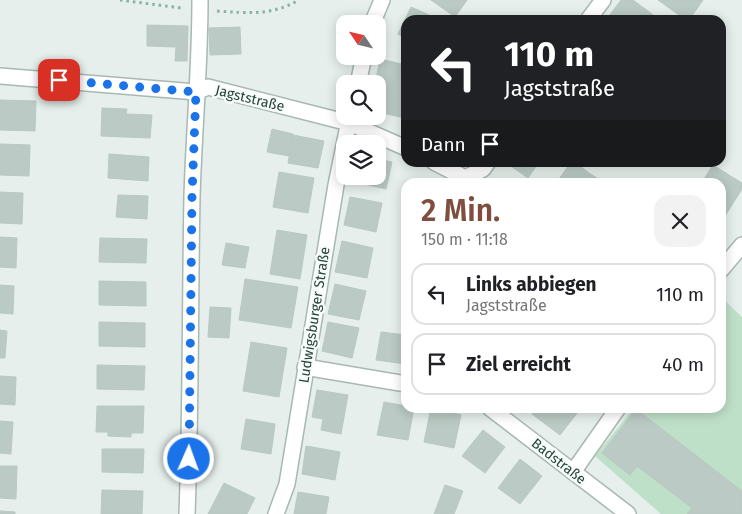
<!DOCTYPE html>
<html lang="de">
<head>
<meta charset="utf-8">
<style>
	:root { --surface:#fff; --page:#f2f2f2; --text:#202124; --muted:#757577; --line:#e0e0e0; --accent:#7f4e3f }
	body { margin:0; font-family:"Fira Sans",sans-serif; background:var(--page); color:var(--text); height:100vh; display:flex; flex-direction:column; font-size:19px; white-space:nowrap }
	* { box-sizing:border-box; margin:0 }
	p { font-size:16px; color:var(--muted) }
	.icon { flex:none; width:28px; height:28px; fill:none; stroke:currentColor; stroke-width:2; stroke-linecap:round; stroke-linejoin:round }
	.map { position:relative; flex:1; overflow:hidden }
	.side { position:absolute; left:401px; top:178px; width:325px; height:235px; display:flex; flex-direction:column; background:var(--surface); border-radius:15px; box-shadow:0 2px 12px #0003 }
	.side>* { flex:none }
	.guide { position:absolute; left:401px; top:15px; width:325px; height:152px; border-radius:15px; box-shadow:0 2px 12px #0003; background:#202124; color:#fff; overflow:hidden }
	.needle { width:32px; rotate:305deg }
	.buttons { position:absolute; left:336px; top:15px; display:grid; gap:10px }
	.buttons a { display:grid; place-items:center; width:50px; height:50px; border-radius:10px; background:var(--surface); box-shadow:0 2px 12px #0003; font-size:25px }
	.pin { position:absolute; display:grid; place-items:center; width:42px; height:42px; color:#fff; margin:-21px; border-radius:10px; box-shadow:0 2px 8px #0006 }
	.me { position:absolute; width:55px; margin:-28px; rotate:2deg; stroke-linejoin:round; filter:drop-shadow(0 0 4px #0008) }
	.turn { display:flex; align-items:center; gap:18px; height:105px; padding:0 20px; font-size:22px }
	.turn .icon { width:65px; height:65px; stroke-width:2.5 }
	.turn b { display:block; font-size:35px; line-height:42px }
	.then { display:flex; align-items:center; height:48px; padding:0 20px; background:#0003; gap:10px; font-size:19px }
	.round { display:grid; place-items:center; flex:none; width:52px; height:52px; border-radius:15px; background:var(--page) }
	.headline { display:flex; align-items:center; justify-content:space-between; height:85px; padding:0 20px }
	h1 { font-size:30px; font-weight:600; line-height:38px; color:var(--accent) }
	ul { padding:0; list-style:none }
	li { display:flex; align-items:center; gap:15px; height:62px; margin:0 10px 8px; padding:0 10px; border:2px solid var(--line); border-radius:15px }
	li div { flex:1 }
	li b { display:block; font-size:19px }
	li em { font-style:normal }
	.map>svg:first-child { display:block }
</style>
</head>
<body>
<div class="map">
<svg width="742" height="514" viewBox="0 0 742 514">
	<rect width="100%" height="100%" fill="#e6efeb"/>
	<polygon fill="#bfe0c8" points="722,298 742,317 742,514 661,514 595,456 634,408 721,408"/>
	<g fill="#bbcac4" stroke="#b8c9c2">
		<polygon points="431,0 467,0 455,17"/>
		<polygon points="621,0 633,0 660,20 606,20"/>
		<polygon points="658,0 703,0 689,20 686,20"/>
		<polygon points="411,7 438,19 406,20 406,38 398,34"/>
		<polygon points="147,25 188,26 187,61 175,61 176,47 147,46"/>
		<polygon points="240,27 241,54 210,55 209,28"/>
		<polygon points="380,59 406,65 405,118 378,112 378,84 375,84"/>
		<polygon points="0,100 36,101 35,131 0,130"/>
		<polygon points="102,108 127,109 126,114 152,115 150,138 101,136"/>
		<polygon points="272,129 293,134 289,156 267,152"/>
		<polygon points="293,135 324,141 318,168 288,163"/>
		<polygon points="0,144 30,145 29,176 0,175"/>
		<polygon points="109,154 149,157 148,181 108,178"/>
		<polygon points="378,159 392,162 386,189 351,181 352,176 378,176"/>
		<polygon points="505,162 539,162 528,178"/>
		<polygon points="571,162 575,162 589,173 583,182 557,182"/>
		<polygon points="713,165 742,183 742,189 725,216 721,214 721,182 702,182"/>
		<polygon points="279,172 314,178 308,213 273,207"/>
		<polygon points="589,173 603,182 583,182"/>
		<polygon points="0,192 23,193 22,224 0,223"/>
		<polygon points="118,195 148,196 147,219 116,217"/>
		<polygon points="350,197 382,203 376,232 344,225"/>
		<polygon points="277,230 307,235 300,279 270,274"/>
		<polygon points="0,237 17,238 16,268 0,267"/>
		<polygon points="100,238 147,239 146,263 99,262"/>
		<polygon points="342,241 373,248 367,278 335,272"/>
		<polygon points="226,243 249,247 245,268 222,265"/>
		<polygon points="245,279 298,287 291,328 239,320"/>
		<polygon points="99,281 146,282 146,306 99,305"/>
		<polygon points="335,284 366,291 359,320 328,314"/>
		<polygon points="0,285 14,286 13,314 0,313"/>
		<polygon points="210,307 231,308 229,338 208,337"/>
		<polygon points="99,322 145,323 145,347 99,346"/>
		<polygon points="328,322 359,328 352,358 322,351"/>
		<polygon points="0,330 7,331 5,358 0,358"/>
		<polygon points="381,332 406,335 406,364 376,360"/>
		<polygon points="251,342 287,348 279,397 243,391"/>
		<polygon points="97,365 145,366 144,390 97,389"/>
		<polygon points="0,376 16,377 15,405 0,404"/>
		<polygon points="317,390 348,395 341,434 321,430 323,419 312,417"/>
		<polygon points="384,402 406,406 406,408 414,408 408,440 377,435"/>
		<polygon points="97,406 144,406 143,433 131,433 131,437 108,436 108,432 96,432"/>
		<polygon points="431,408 461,415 454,448 424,442"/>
		<polygon points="537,408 581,408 560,435 532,414"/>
		<polygon points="636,409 742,491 742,514 687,514 692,508 637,466 630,475 602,453"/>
		<polygon points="246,419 275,424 271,454 241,449"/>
		<polygon points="0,421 13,422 11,454 0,453"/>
		<polygon points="483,430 505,447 485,473 462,456"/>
		<polygon points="306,446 340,452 335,480 302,474"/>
		<polygon points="102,449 144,449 143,473 102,472"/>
		<polygon points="520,459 542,476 520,504 498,488"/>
		<polygon points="0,466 17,466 16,499 0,498"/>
		<polygon points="224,483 255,498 247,514 208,514"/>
		<polygon points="445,485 463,491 454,514 434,514"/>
		<polygon points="102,490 143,491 142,514 101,514"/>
		<polygon points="298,492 329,497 326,514 294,514"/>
		<polygon points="0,511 15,512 15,514 0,514"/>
	</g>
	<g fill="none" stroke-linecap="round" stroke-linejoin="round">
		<g stroke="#a8b8b2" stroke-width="18">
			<g id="minor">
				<polyline points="588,20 603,0"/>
				<polyline points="372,24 382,0"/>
				<polyline points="0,76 196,92 208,87 349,123 406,148"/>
				<polyline points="358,84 364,56"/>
				<polyline points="434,162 465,178 483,169 488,162"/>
				<polyline points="721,270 742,245"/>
				<polyline points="305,367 406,384"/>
				<polyline points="490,408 628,514"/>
				<polyline points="573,472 618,408"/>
				<path d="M187 514C191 408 190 302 192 196 194 131 200 66 200 0"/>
				<polyline points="276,514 287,484 336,185 350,116"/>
			</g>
		</g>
		<g stroke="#86b3a5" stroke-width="3" stroke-dasharray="2.5 4" stroke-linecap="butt">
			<polyline points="120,0 181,8"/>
			<path d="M217 11C248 13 271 16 299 0"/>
		</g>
		<use href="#minor" stroke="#fff" stroke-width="15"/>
	</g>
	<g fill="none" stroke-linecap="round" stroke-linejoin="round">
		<polyline stroke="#1a73e8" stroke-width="9" stroke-dasharray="0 16.2" points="59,80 196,92 192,196 189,459"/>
	</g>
	<g text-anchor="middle" stroke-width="5" stroke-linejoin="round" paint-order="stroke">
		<g font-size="14" fill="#24423a" stroke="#f7fbf9">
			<text transform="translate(250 98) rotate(14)" y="5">Jagststraße</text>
			<text transform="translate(314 315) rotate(-81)" y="5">Ludwigsburger Straße</text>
			<text transform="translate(559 461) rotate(38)" y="5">Badstraße</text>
		</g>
	</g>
</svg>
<div class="buttons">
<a><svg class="needle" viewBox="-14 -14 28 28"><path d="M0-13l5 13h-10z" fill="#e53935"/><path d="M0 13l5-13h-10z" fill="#757577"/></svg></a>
<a><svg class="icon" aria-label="search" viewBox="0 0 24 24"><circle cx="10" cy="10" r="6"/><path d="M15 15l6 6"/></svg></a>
<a><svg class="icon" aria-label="layers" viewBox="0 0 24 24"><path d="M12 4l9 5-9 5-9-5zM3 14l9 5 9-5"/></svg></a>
</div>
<div class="pin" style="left:59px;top:80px;background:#d93025"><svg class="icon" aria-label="arrive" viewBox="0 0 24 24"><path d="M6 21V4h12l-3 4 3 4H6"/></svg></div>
<svg class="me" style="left:189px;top:459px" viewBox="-20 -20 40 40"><circle r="17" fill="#1a73e8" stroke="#fff" stroke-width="3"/><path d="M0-11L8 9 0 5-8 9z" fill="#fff"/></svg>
<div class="guide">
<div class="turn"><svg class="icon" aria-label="left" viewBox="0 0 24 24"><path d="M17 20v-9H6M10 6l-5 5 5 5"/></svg><div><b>110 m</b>Jagststraße</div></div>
<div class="then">Dann<svg class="icon" aria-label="arrive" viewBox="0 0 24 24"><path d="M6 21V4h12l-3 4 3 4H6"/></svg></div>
</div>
<section class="side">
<div class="headline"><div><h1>2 Min.</h1><p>150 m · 11:18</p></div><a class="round"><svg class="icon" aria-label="close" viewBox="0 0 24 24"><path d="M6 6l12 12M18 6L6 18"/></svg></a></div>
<ul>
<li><svg class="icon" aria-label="left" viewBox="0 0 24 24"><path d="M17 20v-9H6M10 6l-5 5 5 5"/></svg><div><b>Links abbiegen</b><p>Jagststraße</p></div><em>110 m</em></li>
<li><svg class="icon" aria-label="arrive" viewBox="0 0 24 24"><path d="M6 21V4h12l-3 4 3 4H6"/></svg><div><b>Ziel erreicht</b></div><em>40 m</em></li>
</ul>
</section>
</div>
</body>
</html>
